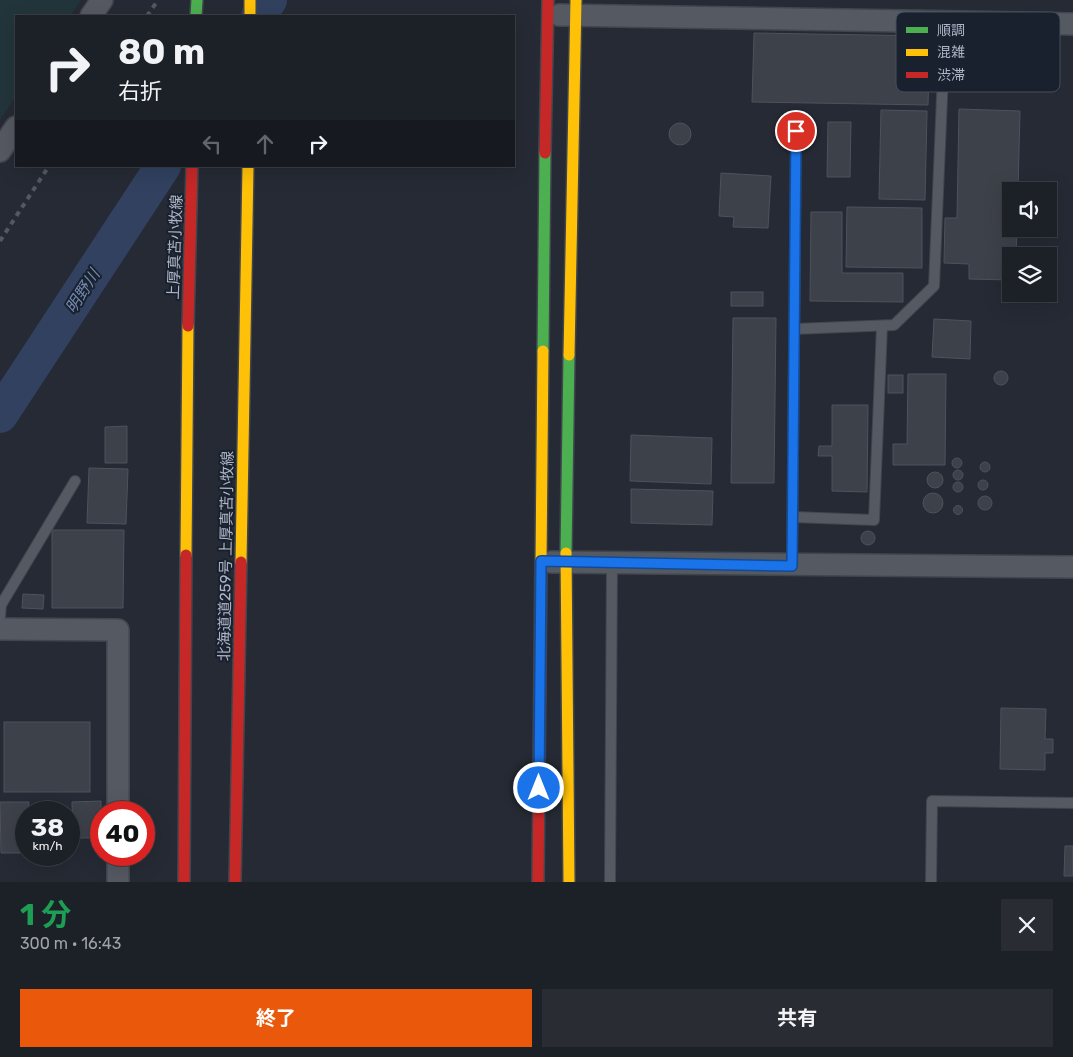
<!DOCTYPE html>
<html lang="ja">
<head>
<meta charset="utf-8">
<style>
	:root { --surface:#1c2027; --page:#292d33; --text:#f1f3f6; --muted:#a0a3a7; --line:#3a3e44; --accent:#ea580c }
	body { margin:0; font-family:Rubik,"Noto Sans JP",sans-serif; background:var(--page); color:var(--text); height:100vh; display:flex; flex-direction:column; font-size:19px; white-space:nowrap }
	* { box-sizing:border-box; margin:0 }
	p { font-size:16px; color:var(--muted) }
	.icon { flex:none; width:28px; height:28px; fill:none; stroke:currentColor; stroke-width:2; stroke-linecap:round; stroke-linejoin:round }
	.map { position:relative; height:882px; overflow:hidden }
	.side { display:flex; flex-direction:column; background:var(--surface); flex:1 }
	.side>* { flex:none }
	.hud { position:absolute; left:15px; top:15px; width:500px; height:152px; border-radius:0px; box-shadow:0 5px 20px #0002,0 0 0 1px var(--line); background:#1c2027; color:var(--text); overflow:hidden }
	.buttons { position:absolute; left:1002px; top:182px; display:grid; gap:10px }
	.buttons a { display:grid; place-items:center; width:55px; height:55px; border-radius:0px; background:var(--surface); box-shadow:0 5px 20px #0002,0 0 0 1px var(--line); font-size:25px }
	.speed { position:absolute; left:15px; top:801px; display:flex; gap:10px; font-size:25px; font-weight:700; text-align:center }
	.speed>* { display:grid; place-content:center; width:65px; height:65px; border-radius:50%; background:var(--surface); box-shadow:0 5px 20px #0002,0 0 0 1px var(--line); line-height:1 }
	.speed small { font-size:12px; font-weight:400 }
	.speed .limit { border:8px solid #d22; background:#fff; color:#111 }
	.pin { position:absolute; display:grid; place-items:center; width:42px; height:42px; color:#fff; margin:-21px; border:2px solid #fff; border-radius:50%; box-shadow:0 1px 5px #0007 }
	.me { position:absolute; width:55px; margin:-28px; rotate:0deg; stroke-linejoin:round; filter:drop-shadow(0 0 4px #0008) }
	.turn { display:flex; align-items:center; gap:18px; height:105px; padding:0 20px; font-size:22px }
	.turn .icon { width:65px; height:65px; stroke-width:2.5 }
	.turn b { display:block; font-size:35px; line-height:42px }
	.lanes { display:flex; align-items:center; height:48px; padding:0 20px; background:#0003; justify-content:center; gap:25px; direction:ltr }
	.lanes .off { opacity:.35 }
	.round { display:grid; place-items:center; flex:none; width:52px; height:52px; border-radius:0px; background:var(--page) }
	.summary { display:flex; align-items:center; justify-content:space-between; height:85px; padding:0 20px }
	h1 { font-size:30px; font-weight:700; line-height:38px; color:#1e9e55 }
	.cta { display:flex; gap:10px; margin-top:auto; padding:10px 20px }
	.cta a { flex:1; height:58px; border-radius:0px; background:var(--accent); color:#fff; font-size:20px; font-weight:700; line-height:58px; text-align:center }
	.cta a+a { background:var(--page); color:var(--text) }
	.map>svg:first-child { display:block }
</style>
</head>
<body>
<div class="map">
<svg width="1073" height="882" viewBox="0 0 1073 882">
	<rect width="100%" height="100%" fill="#252a34"/>
	<polygon fill="#22353a" points="0,0 81,0 70,16 16,16 16,96 0,120"/>
	<g fill="none" stroke-linecap="round" stroke-linejoin="round">
		<g stroke="#31415f" stroke-width="36">
			<polyline points="259,16 269,0"/>
			<polyline points="0,415 163,166"/>
		</g>
	</g>
	<g fill="#3d414a" stroke="#4d525c">
		<polygon points="754,33 930,36 928,105 752,102"/>
		<polygon points="959,109 1020,111 1018,191 1011,191 1011,229 1017,229 1016,256 1011,256 1011,280 969,279 969,264 944,263 945,218 957,218"/>
		<polygon points="881,110 927,111 925,200 879,199"/>
		<polygon points="828,122 851,122 850,177 827,177"/>
		<circle cx="680" cy="134" r="11"/>
		<polygon points="721,173 771,176 768,228 733,227 734,217 719,216"/>
		<polygon points="847,207 922,208 922,268 846,267"/>
		<polygon points="811,212 842,212 842,273 903,273 903,302 810,301"/>
		<rect x="731" y="292" width="32" height="14"/>
		<polygon points="733,318 776,318 774,483 731,483"/>
		<polygon points="934,319 971,321 970,359 932,357"/>
		<circle cx="1001" cy="378" r="7"/>
		<polygon points="908,374 946,374 945,465 893,465 893,444 907,444"/>
		<rect x="888" y="375" width="15" height="18"/>
		<polygon points="832,405 868,405 867,492 832,491 832,456 818,456 819,446 832,446"/>
		<polygon points="127,426 127,463 105,463 105,427"/>
		<polygon points="631,435 712,438 711,484 630,481"/>
		<circle cx="957" cy="463" r="5"/>
		<circle cx="985" cy="467" r="5"/>
		<polygon points="89,468 128,469 126,524 87,523"/>
		<circle cx="958" cy="475" r="5"/>
		<circle cx="935" cy="480" r="8"/>
		<circle cx="983" cy="485" r="5"/>
		<circle cx="958" cy="487" r="5"/>
		<polygon points="631,489 713,491 712,525 631,523"/>
		<circle cx="933" cy="503" r="10"/>
		<circle cx="985" cy="503" r="7"/>
		<circle cx="958" cy="510" r="4.5"/>
		<polygon points="52,530 124,530 123,608 52,608"/>
		<circle cx="868" cy="538" r="7"/>
		<polygon points="23,594 44,595 43,609 22,608"/>
		<polygon points="1001,708 1046,709 1045,739 1053,739 1053,753 1045,753 1045,770 1000,769"/>
		<rect x="4" y="722" width="86" height="70"/>
		<polygon points="101,801 101,838 73,838 72,802"/>
		<polygon points="0,802 29,802 28,812 26,812 26,853 1,853"/>
		<polygon points="1065,846 1073,846 1073,876 1064,876"/>
	</g>
	<g fill="none" stroke-linecap="round" stroke-linejoin="round">
		<g stroke="#41454d" stroke-width="12">
			<g id="lane">
				<polyline points="794,329 894,325 934,286 943,74"/>
				<polyline points="793,517 874,520 882,326"/>
				<polyline points="792,566 796,131"/>
				<polyline points="0,616 1,605 75,481"/>
				<polyline points="610,882 612,562"/>
				<polyline points="931,882 932,801 1073,803"/>
			</g>
		</g>
		<g stroke="#41454d" stroke-width="24">
			<g id="street">
				<polyline points="559,15 1073,24"/>
				<polyline points="91,16 102,0"/>
				<polyline points="0,151 16,127"/>
				<polyline points="551,562 1073,567"/>
				<polyline points="0,629 118,630 118,812"/>
				<polyline points="118,882 118,855"/>
			</g>
		</g>
		<g stroke="#41454d" stroke-width="14">
			<g id="fast">
				<polyline points="196,16 197,0"/>
				<polyline points="543,351 545,153"/>
				<polyline points="566,553 569,355"/>
			</g>
		</g>
		<g stroke="#41454d" stroke-width="14">
			<g id="slow">
				<polyline points="250,0 250,16"/>
				<polyline points="569,355 576,0"/>
				<polyline points="566,553 569,882"/>
				<polyline points="186,555 188,326"/>
				<polyline points="241,562 248,166"/>
				<polyline points="541,563 543,351"/>
			</g>
		</g>
		<g stroke="#41454d" stroke-width="14">
			<g id="jam">
				<polyline points="545,153 548,0"/>
				<polyline points="188,326 192,166"/>
				<polyline points="184,882 186,555"/>
				<polyline points="235,882 241,562"/>
				<polyline points="538,882 541,563"/>
			</g>
		</g>
		<use href="#lane" stroke="#555962" stroke-width="10"/>
		<use href="#street" stroke="#555962" stroke-width="21"/>
		<use href="#fast" stroke="#4caf50" stroke-width="11"/>
		<use href="#slow" stroke="#ffc107" stroke-width="11"/>
		<use href="#jam" stroke="#c62828" stroke-width="11"/>
		<g stroke="#545860" stroke-width="4" stroke-dasharray="5 5" stroke-linecap="butt">
			<polyline points="147,16 158,0"/>
			<polyline points="0,241 49,166"/>
		</g>
	</g>
	<g fill="none" stroke-linecap="round" stroke-linejoin="round">
		<g stroke="#114b97" stroke-width="12">
			<polyline id="route" points="539,788 541,561 792,566 796,131"/>
		</g>
		<use href="#route" stroke="#1a73e8" stroke-width="9"/>
	</g>
	<g text-anchor="middle" stroke-width="4" stroke-linejoin="round" paint-order="stroke">
		<g font-size="15" fill="#aeb6c7" stroke="#19212f">
			<text transform="translate(175 247) rotate(-88)" y="5">上厚真苫小牧線</text>
			<text transform="translate(226 556) rotate(-89)" y="5">北海道道259号 上厚真苫小牧線</text>
		</g>
		<g font-size="16" font-style="italic" fill="#748ab1" stroke="#19212f">
			<text transform="translate(82 291) rotate(-57)" y="6">明野川</text>
		</g>
	</g>
	<rect x="896" y="12" width="164" height="80" rx="8" fill="#19212f" stroke="#464e5d" stroke-width="1"/>
	<rect x="906" y="27" width="22" height="6" fill="#4caf50"/>
	<rect x="906" y="49" width="22" height="7" fill="#ffc107"/>
	<rect x="906" y="72" width="22" height="6" fill="#c62828"/>
	<g font-size="14" fill="#aeb6c7">
		<text x="937" y="35">順調</text>
		<text x="937" y="57">混雑</text>
		<text x="937" y="80">渋滞</text>
	</g>
</svg>
<div class="buttons">
<a><svg class="icon" aria-label="sound" viewBox="0 0 24 24"><path d="M4 9h4l5-4v14l-5-4H4zM17 9q2 3 0 6"/></svg></a>
<a><svg class="icon" aria-label="layers" viewBox="0 0 24 24"><path d="M12 4l9 5-9 5-9-5zM3 14l9 5 9-5"/></svg></a>
</div>
<div class="speed"><div>38<small>km/h</small></div><div class="limit">40</div></div>
<div class="pin" style="left:796px;top:131px;background:#d93025"><svg class="icon" aria-label="arrive" viewBox="0 0 24 24"><path d="M6 21V4h12l-3 4 3 4H6"/></svg></div>
<svg class="me" style="left:539px;top:788px" viewBox="-20 -20 40 40"><circle r="17" fill="#1a73e8" stroke="#fff" stroke-width="3"/><path d="M0-11L8 9 0 5-8 9z" fill="#fff"/></svg>
<div class="hud">
<div class="turn"><svg class="icon" aria-label="right" viewBox="0 0 24 24"><path d="M7 20v-9h11M14 6l5 5-5 5"/></svg><div><b>80 m</b>右折</div></div>
<div class="lanes"><svg class="icon off" aria-label="left" viewBox="0 0 24 24"><path d="M17 20v-9H6M10 6l-5 5 5 5"/></svg><svg class="icon off" aria-label="ahead" viewBox="0 0 24 24"><path d="M12 20V5M6 11l6-6 6 6"/></svg><svg class="icon" aria-label="right" viewBox="0 0 24 24"><path d="M7 20v-9h11M14 6l5 5-5 5"/></svg></div>
</div>
</div>
<section class="side">
<div class="summary"><div><h1>1 分</h1><p>300 m · 16:43</p></div><a class="round"><svg class="icon" aria-label="close" viewBox="0 0 24 24"><path d="M6 6l12 12M18 6L6 18"/></svg></a></div>
<div class="cta"><a>終了</a><a>共有</a></div>
</section>
</body>
</html>
